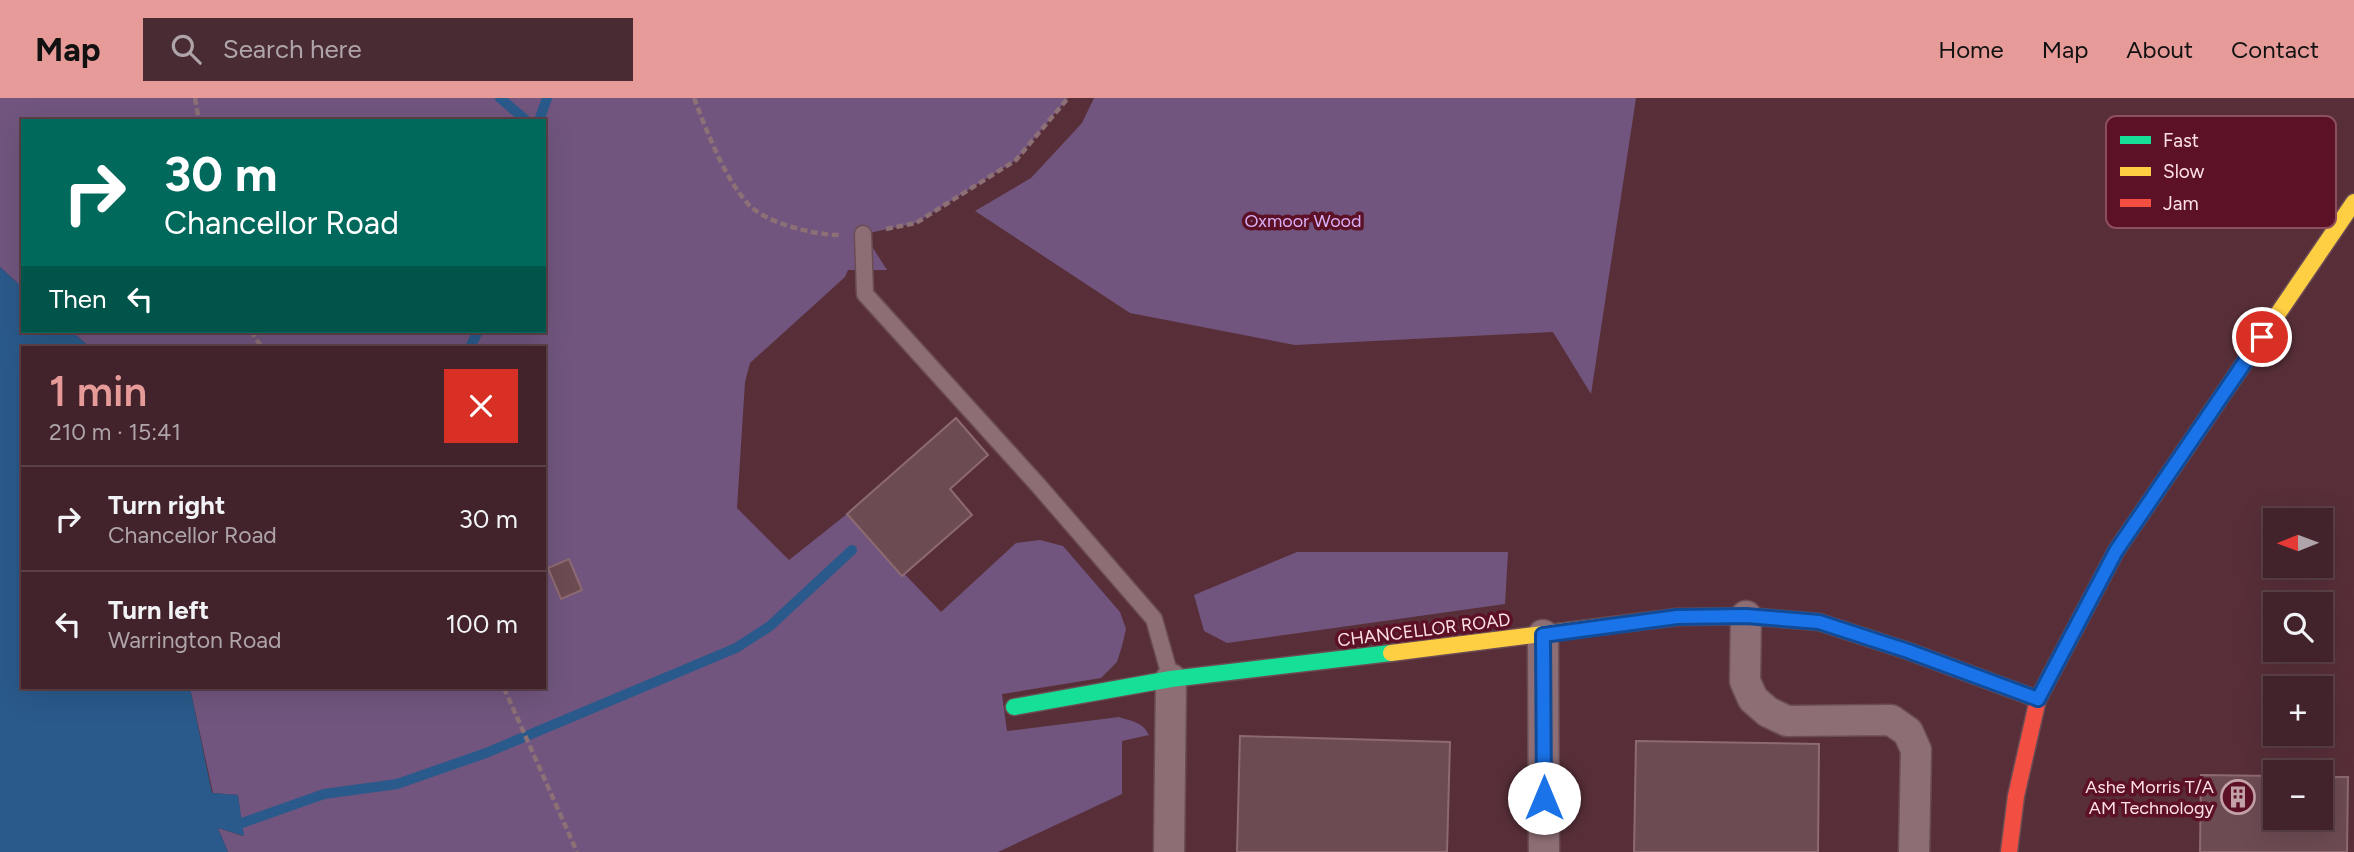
<!DOCTYPE html>
<html lang="en">
<head>
<meta charset="utf-8">
<style>
	:root { --surface:#42232b; --page:#492b33; --text:#f1f3f6; --muted:#aea4a9; --line:#5a4047; --accent:#e69b98 }
	body { margin:0; font-family:Figtree,sans-serif; background:var(--page); color:var(--text); height:100vh; display:flex; flex-direction:column; font-size:26px; white-space:nowrap }
	* { box-sizing:border-box; margin:0 }
	p { font-size:23px; color:var(--muted) }
	.icon { flex:none; width:38px; height:38px; fill:none; stroke:currentColor; stroke-width:2; stroke-linecap:round; stroke-linejoin:round }
	.map { position:relative; flex:1; overflow:hidden }
	.sheet { position:absolute; left:21px; top:248px; width:525px; height:343px; display:flex; flex-direction:column; background:var(--surface); border-radius:0px; box-shadow:0 7px 28px #0002,0 0 0 2px var(--line) }
	.sheet>* { flex:none }
	.hud { position:absolute; left:21px; top:21px; width:525px; height:214px; border-radius:0px; box-shadow:0 7px 28px #0002,0 0 0 2px var(--line); background:#00695c; color:#fff; overflow:hidden }
	.needle { width:46px; rotate:269deg }
	.fabs { position:absolute; left:2263px; top:410px; display:grid; gap:14px }
	.fabs a { display:grid; place-items:center; width:70px; height:70px; border-radius:0px; background:var(--surface); box-shadow:0 7px 28px #0002,0 0 0 2px var(--line); font-size:35px }
	.pin { position:absolute; display:grid; place-items:center; width:60px; height:60px; color:#fff; margin:-30px; border:4px solid #fff; border-radius:50%; box-shadow:0 2px 7px #0007 }
	.me { position:absolute; width:77px; margin:-38px; rotate:0deg; stroke-linejoin:round; filter:drop-shadow(0 0 5px #0008) }
	.turn { display:flex; align-items:center; gap:24px; height:147px; padding:0 28px; font-size:32px }
	.turn .icon { width:91px; height:91px; stroke-width:2.5 }
	.turn b { display:block; font-size:49px; line-height:60px }
	.then { display:flex; align-items:center; height:66px; padding:0 28px; background:#0003; gap:14px; font-size:26px }
	.round { display:grid; place-items:center; flex:none; width:74px; height:74px; border-radius:0px; background:var(--page) }
	.head { display:flex; align-items:center; justify-content:space-between; height:119px; padding:0 28px }
	h1 { font-size:42px; font-weight:600; line-height:52px; color:var(--accent) }
	ul { padding:0; list-style:none }
	li { display:flex; align-items:center; gap:21px; height:105px; padding:0 28px; border-top:2px solid var(--line) }
	li div { flex:1 }
	li b { display:block; font-size:26px }
	li em { font-style:normal }
	header { display:flex; align-items:center; gap:42px; box-sizing:border-box; height:98px; padding:0 35px; background:var(--accent); color:#111 }
	header strong { font-size:33px }
	nav { display:flex; gap:38px; margin-inline-start:auto; font-size:24px }
	.search { width:490px; height:63px; background:var(--page); display:flex; align-items:center; gap:18px; box-sizing:border-box; padding:0 24px; border-radius:0px; color:var(--muted); font-size:26px }
	.map>svg:first-child { display:block }
</style>
</head>
<body>
<header>
<strong>Map</strong>
<div class="search"><svg class="icon" aria-label="search" viewBox="0 0 24 24"><circle cx="10" cy="10" r="6"/><path d="M15 15l6 6"/></svg>Search here</div>
<nav><a>Home</a><a>Map</a><a>About</a><a>Contact</a></nav>
</header>
<div class="map">
<svg width="2354" height="754" viewBox="0 0 2354 754">
	<rect width="100%" height="100%" fill="#582f39"/>
	<g fill="#71557e">
		<path d="M0 0H1068L1016 62 916 125 864 136 887 172H848L845 179 750 265 745 284 737 410 789 462 847 416 941 514 1016 445 1040 442 1063 448 1120 514 1126 531 1122 548 1117 564 1101 580 1002 596 1007 633 1119 619C1131 623 1143 624 1149 637L1122 643V696L998 754H228L218 730 243 738 238 697 213 695 190 590H544V250H91L71 233H544V23H23V190L0 169Z"/>
		<polygon points="1094,0 1636,0 1591,296 1553,234 1295,247 1130,215 975,113 1031,80 1082,25"/>
		<polygon points="1297,454 1508,454 1505,506 1227,545 1204,533 1194,497"/>
	</g>
	<polygon fill="#2a5a8b" points="0,169 23,190 23,233 71,233 91,250 23,250 23,590 190,590 212,695 238,697 244,738 218,730 228,754 0,754"/>
	<g fill="none" stroke-linecap="round" stroke-linejoin="round">
		<g stroke="#2a5a8b" stroke-width="10">
			<polyline points="500,0 527,23"/>
			<polyline points="539,23 547,0"/>
			<polyline points="470,250 478,233"/>
			<polyline points="242,725 324,696 397,686 486,655 736,550 770,528 852,452"/>
		</g>
	</g>
	<g fill="#6d4b53" stroke="#8d6a71" stroke-width="2">
		<polygon points="956,320 988,357 950,391 972,417 902,478 847,416"/>
		<polygon points="569,461 582,492 561,501 548,470"/>
		<polygon points="1240,638 1450,644 1447,754 1237,754"/>
		<polygon points="1636,643 1819,646 1818,754 1634,754"/>
		<polygon points="2201,677 2275,678 2275,719 2320,719 2320,679 2348,679 2347,754 2200,754"/>
	</g>
	<g fill="none" stroke-linecap="round" stroke-linejoin="round">
		<g stroke="#6c4c54" stroke-width="19">
			<polyline id="lane" points="863,136 865,196 1038,387 1154,521 1171,581"/>
		</g>
		<g stroke="#6c4c54" stroke-width="33">
			<g id="street">
				<polyline points="1746,518 1745,583 1753,601 1768,614 1787,623 1891,622 1908,634 1916,652 1914,754"/>
				<polyline points="1543,537 1544,754"/>
				<polyline points="1169,754 1171,581"/>
			</g>
		</g>
		<g stroke="#6c4c54" stroke-width="19">
			<g id="fast">
				<polyline points="1908,553 2038,601"/>
				<polyline points="1014,609 1171,581 1391,555"/>
			</g>
		</g>
		<g stroke="#6c4c54" stroke-width="19">
			<g id="slow">
				<polyline points="2185,352 2354,104"/>
				<polyline points="1391,555 1677,519 1746,518 1819,524 1908,553"/>
			</g>
		</g>
		<g stroke="#6c4c54" stroke-width="19">
			<polyline id="jam" points="2009,754 2016,698 2038,601 2116,453 2185,352"/>
		</g>
		<g stroke="#8c7076" stroke-width="4.5" stroke-dasharray="7 3.5" stroke-linecap="butt">
			<polyline points="195,0 199,23"/>
			<path d="M694 0C708 36 723 77 748 106 765 125 815 137 839 137"/>
			<polyline points="886,131 916,125 1016,62 1068,0"/>
			<polyline points="251,233 262,250"/>
			<polyline points="504,590 577,754"/>
		</g>
		<use href="#lane" stroke="#8c6e74" stroke-width="16"/>
		<use href="#street" stroke="#8c6e74" stroke-width="30"/>
		<use href="#fast" stroke="#16e098" stroke-width="16"/>
		<use href="#slow" stroke="#ffcf43" stroke-width="16"/>
		<use href="#jam" stroke="#f24e42" stroke-width="16"/>
	</g>
	<g fill="none" stroke-linecap="round" stroke-linejoin="round">
		<g stroke="#114b97" stroke-width="18">
			<polyline id="route" points="1544,700 1543,537 1677,519 1746,518 1819,524 1908,553 2038,601 2116,453 2262,239"/>
		</g>
		<use href="#route" stroke="#1a73e8" stroke-width="12"/>
	</g>
	<defs>
		<g id="building-ring" transform="scale(1.75)"><circle r="9.5" fill="#5c1126" stroke="#c4a3a8" stroke-width="1.5"/><path d="M-4-6H4V6H1V3H-1V6H-4ZM-2.5-4.3h1.7v1.8h-1.7ZM.8-4.3h1.7v1.8H.8ZM-2.5-1h1.7V.8h-1.7ZM.8-1h1.7V.8H.8Z" fill="#c4a3a8"/></g>
	</defs>
	<g fill-rule="evenodd">
		<use href="#building-ring" x="2238" y="699"/>
	</g>
	<g text-anchor="middle" stroke-width="7" stroke-linejoin="round" paint-order="stroke">
		<g font-size="18" fill="#d9b0f7" stroke="#5c1126">
			<text x="1303" y="129">Oxmoor Wood</text>
		</g>
		<g font-size="18" fill="#fee1e4" stroke="#5c1126">
			<text transform="translate(1424 532) rotate(-7)" y="6">CHANCELLOR ROAD</text>
		</g>
		<g font-size="18" fill="#fee1e4" stroke="#5c1126" text-anchor="end">
			<text x="2214" y="695">Ashe Morris T/A<tspan x="2214" dy="21">AM Technology</tspan></text>
		</g>
	</g>
	<rect x="2106" y="18" width="230" height="112" rx="10" fill="#5c1126" stroke="#8d4f5f" stroke-width="2"/>
	<rect x="2120" y="38" width="31" height="8" fill="#16e098"/>
	<rect x="2120" y="69" width="31" height="9" fill="#ffcf43"/>
	<rect x="2120" y="101" width="31" height="8" fill="#f24e42"/>
	<g font-size="19" fill="#fee1e4">
		<text x="2163" y="49">Fast</text>
		<text x="2163" y="80">Slow</text>
		<text x="2163" y="112">Jam</text>
	</g>
</svg>
<div class="fabs">
<a><svg class="needle" viewBox="-14 -14 28 28"><path d="M0-13l5 13h-10z" fill="#e53935"/><path d="M0 13l5-13h-10z" fill="#aea4a9"/></svg></a>
<a><svg class="icon" aria-label="search" viewBox="0 0 24 24"><circle cx="10" cy="10" r="6"/><path d="M15 15l6 6"/></svg></a>
<a>+</a>
<a>−</a>
</div>
<div class="pin" style="left:2262px;top:239px;background:#d93025"><svg class="icon" aria-label="arrive" viewBox="0 0 24 24"><path d="M6 21V4h12l-3 4 3 4H6"/></svg></div>
<svg class="me" style="left:1544px;top:700px" viewBox="-20 -20 40 40"><circle r="19" fill="#fff"/><path d="M0-13L10 11 0 6-10 11z" fill="#1a73e8"/></svg>
<div class="hud">
<div class="turn"><svg class="icon" aria-label="right" viewBox="0 0 24 24"><path d="M7 20v-9h11M14 6l5 5-5 5"/></svg><div><b>30 m</b>Chancellor Road</div></div>
<div class="then">Then<svg class="icon" aria-label="left" viewBox="0 0 24 24"><path d="M17 20v-9H6M10 6l-5 5 5 5"/></svg></div>
</div>
<section class="sheet">
<div class="head"><div><h1>1 min</h1><p>210 m · 15:41</p></div><a class="round" style="background:#d93025;color:#fff"><svg class="icon" aria-label="close" viewBox="0 0 24 24"><path d="M6 6l12 12M18 6L6 18"/></svg></a></div>
<ul>
<li><svg class="icon" aria-label="right" viewBox="0 0 24 24"><path d="M7 20v-9h11M14 6l5 5-5 5"/></svg><div><b>Turn right</b><p>Chancellor Road</p></div><em>30 m</em></li>
<li><svg class="icon" aria-label="left" viewBox="0 0 24 24"><path d="M17 20v-9H6M10 6l-5 5 5 5"/></svg><div><b>Turn left</b><p>Warrington Road</p></div><em>100 m</em></li>
</ul>
</section>
</div>
</body>
</html>
